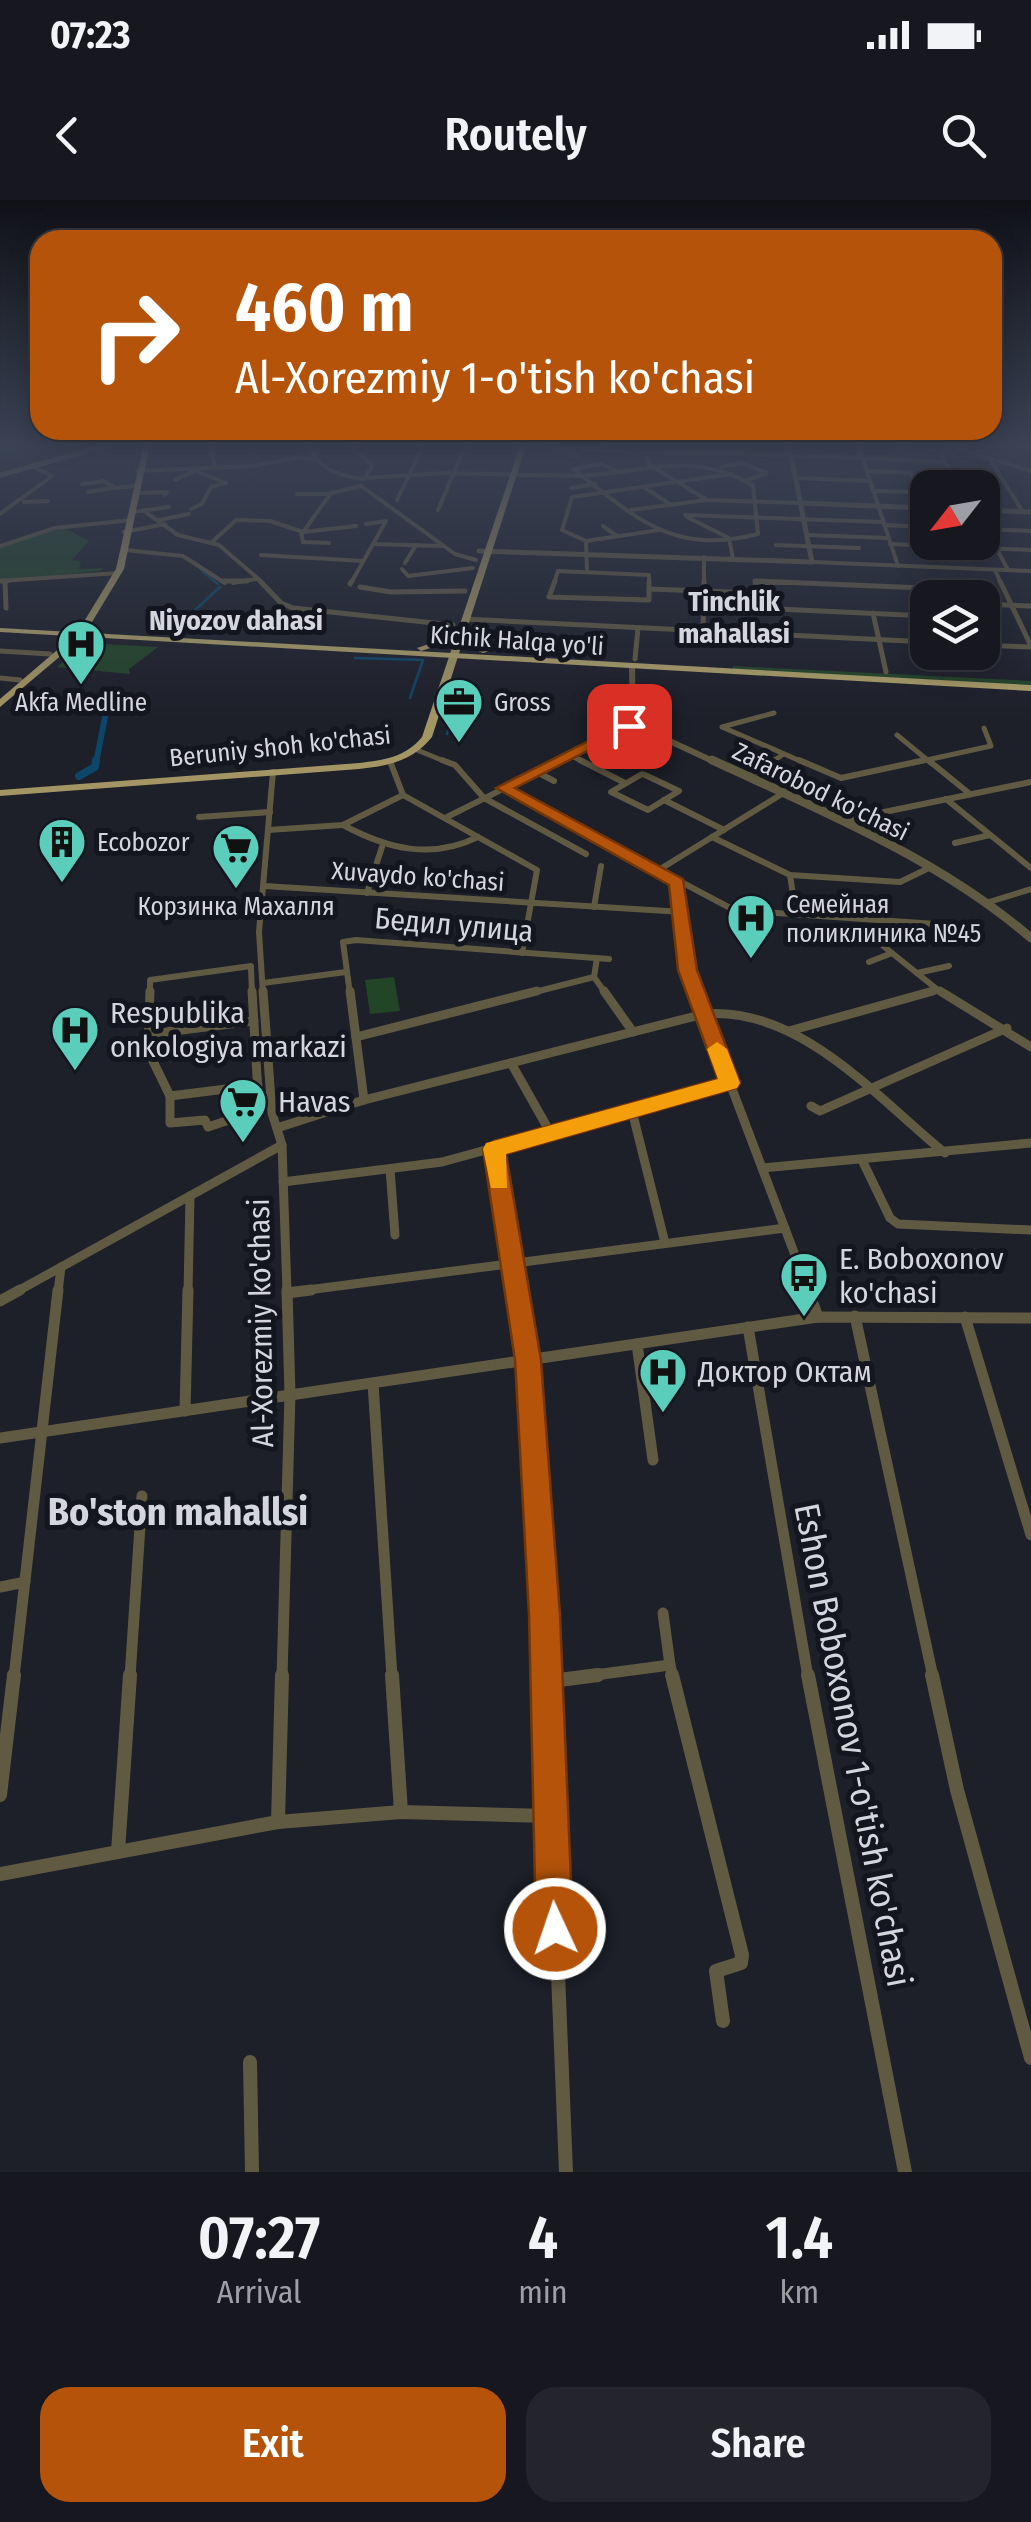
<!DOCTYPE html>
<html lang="en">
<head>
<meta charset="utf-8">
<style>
	:root { --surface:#16171f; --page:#23242c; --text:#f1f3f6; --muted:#9e9fa4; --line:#35363d; --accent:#b45309 }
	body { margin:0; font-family:"Fira Sans Condensed",sans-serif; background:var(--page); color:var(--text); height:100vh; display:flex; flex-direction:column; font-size:38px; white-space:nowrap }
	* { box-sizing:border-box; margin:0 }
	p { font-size:32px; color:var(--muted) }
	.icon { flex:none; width:55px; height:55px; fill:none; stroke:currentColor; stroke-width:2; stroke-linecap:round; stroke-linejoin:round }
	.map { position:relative; height:1972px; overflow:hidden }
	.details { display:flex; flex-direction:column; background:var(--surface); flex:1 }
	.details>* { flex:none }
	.guide { position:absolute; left:30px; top:30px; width:972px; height:210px; border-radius:30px; box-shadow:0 5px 25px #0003,0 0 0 2px var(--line); background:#b45309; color:#fff; overflow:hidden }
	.needle { width:65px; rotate:239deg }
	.fabs { position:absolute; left:910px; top:270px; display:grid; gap:20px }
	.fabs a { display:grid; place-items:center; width:90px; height:90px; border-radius:20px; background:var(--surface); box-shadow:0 5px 25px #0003,0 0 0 2px var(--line); font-size:50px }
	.pin { position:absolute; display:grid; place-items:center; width:85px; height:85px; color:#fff; margin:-42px; border-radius:20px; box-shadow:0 5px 15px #0006 }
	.me { position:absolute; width:110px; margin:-55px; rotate:357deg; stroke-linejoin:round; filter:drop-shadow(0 0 8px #0008) }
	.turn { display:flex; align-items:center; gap:35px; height:210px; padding:0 40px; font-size:45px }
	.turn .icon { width:130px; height:130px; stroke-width:2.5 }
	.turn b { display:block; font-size:70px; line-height:85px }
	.eta { display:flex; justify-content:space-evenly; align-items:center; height:170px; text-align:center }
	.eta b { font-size:60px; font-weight:600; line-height:70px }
	.action { display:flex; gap:20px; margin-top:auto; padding:20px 40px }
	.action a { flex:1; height:115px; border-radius:30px; background:var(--accent); color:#fff; font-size:40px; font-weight:600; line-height:115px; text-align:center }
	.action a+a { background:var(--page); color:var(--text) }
	.status { display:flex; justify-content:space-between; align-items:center; height:70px; padding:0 50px; background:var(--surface); direction:ltr }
	.status svg { height:28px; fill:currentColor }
	header { display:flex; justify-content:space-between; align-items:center; height:130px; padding:0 40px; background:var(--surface); font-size:45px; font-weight:600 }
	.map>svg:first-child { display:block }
</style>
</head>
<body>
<div class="status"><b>07:23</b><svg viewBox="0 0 49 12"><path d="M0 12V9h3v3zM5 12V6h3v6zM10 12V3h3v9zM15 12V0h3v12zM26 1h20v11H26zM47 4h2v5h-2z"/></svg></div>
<header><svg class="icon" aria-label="back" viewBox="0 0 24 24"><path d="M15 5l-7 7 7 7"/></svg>Routely<svg class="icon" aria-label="search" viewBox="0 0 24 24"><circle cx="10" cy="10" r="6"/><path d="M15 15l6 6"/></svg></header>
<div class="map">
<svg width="1031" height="1972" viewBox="0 0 1031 1972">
	<rect width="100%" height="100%" fill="#1d1f29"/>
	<g fill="#224427">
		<polygon points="0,243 56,243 70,251 0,262"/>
		<polygon points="64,328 89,341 72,360 81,361 79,369 103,368 100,371 0,381 0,346"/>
		<polygon points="85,443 158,447 129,469 130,474 57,467"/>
		<polygon points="733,466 1031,481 1031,486 733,470"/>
		<polygon points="394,777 400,811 370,814 365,780"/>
	</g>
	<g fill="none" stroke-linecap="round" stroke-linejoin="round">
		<g stroke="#0c4668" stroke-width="2.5">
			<polyline points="201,370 218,384"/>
			<polyline points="177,427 220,387"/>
			<polyline points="355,458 423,460 410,498"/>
			<polyline points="447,534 454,508"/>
		</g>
		<polyline stroke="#0c4668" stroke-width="6" points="96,563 105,517"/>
		<polyline stroke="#0c4668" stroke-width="8" points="79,576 95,567 96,560"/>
		<g stroke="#615a43" stroke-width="4">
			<polyline points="210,243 215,267"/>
			<path d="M306 243C316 267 337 276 363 279"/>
			<polyline points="349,243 372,266 364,279"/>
			<polyline points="788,243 791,255 945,262"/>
			<polyline points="821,243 858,244 898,366"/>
			<polyline points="940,243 1031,271"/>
			<polyline points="1013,246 1031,247"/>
			<polyline points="951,248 940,252 959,288"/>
			<polyline points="647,250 648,264 707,300"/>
			<polyline points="893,251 917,243"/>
			<polyline points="569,255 578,255"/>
			<polyline points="990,259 1023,312"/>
			<polyline points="721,267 742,263 767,273 747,280"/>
			<polyline points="137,271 253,266 300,257 313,260"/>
			<polyline points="869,271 911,273 918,292 873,291"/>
			<polyline points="198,272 226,283"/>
			<polyline points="582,276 618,272"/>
			<path d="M582 276C643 324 677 354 758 334L753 285C705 258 671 265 618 272"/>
			<polyline points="582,276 573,269 601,264 618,272"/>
			<polyline points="364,278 444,273 582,276"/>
			<polyline points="797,278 869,281"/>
			<polyline points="175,280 194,271"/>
			<polyline points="82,284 104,281 115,288 134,286"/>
			<polyline points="361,286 455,354 476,360"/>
			<polyline points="644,287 671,305"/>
			<polyline points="571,288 595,284"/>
			<polyline points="88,292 112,288"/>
			<polyline points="137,293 167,292 165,295"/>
			<polyline points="297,294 329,294"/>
			<polyline points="397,300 424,244"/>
			<polyline points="24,302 48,301"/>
			<polyline points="191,309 202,304 211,287 226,283"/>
			<polyline points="438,310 466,244"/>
			<polyline points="631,310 707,300 800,303"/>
			<polyline points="144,311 178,335 219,345 263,383"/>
			<polyline points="133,312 169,307"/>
			<polyline points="0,314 52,276 31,266"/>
			<polyline points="685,315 882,322"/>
			<polyline points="687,317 729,338 733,359"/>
			<polyline points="159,320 189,314"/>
			<polyline points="982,321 1008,370"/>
			<polyline points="884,325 928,327"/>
			<polyline points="603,326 617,336"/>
			<polyline points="984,329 1031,331"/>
			<polyline points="659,330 586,341 562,330 572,297 731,274"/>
			<polyline points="124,332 165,324"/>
			<polyline points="301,332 303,342 329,343"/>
			<polyline points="303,332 356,326"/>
			<polyline points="807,335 888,338"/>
			<polyline points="586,341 587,372"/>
			<polyline points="211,343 236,320 270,321 303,332 331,293 361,286"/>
			<polyline points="373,344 442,346"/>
			<polyline points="890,344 1031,350"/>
			<polyline points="776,345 859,348"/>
			<polyline points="0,346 55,328 131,320"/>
			<polyline points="125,350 183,356 225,383"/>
			<polyline points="261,355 363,361"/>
			<polyline points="812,362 1031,371"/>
			<polyline points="405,363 416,345"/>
			<polyline points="402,369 408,376 473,368"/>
			<polyline points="995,370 1001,383"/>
			<polyline points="0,381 118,373"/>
			<polyline points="233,383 256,379"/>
			<polyline points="351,383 386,321 366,324"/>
			<polyline points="554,383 558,371 649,375 649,383"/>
			<polyline points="704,383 704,357"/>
			<polyline points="755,383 804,383"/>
		</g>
		<g stroke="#615a43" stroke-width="5">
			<polyline points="0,381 7,381"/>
			<polyline points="5,381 6,408"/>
			<polyline points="222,381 247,381"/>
			<polyline points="260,381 281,403 293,408 453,425"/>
			<polyline points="555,381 549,397 649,400 649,381"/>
			<polyline points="1000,381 1031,446"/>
			<polyline points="350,384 352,381"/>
			<polyline points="360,387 391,392 465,391"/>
			<polyline points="650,389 755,393"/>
			<polyline points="982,404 1031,406"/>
			<polyline points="873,413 886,472"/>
			<polyline points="928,416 759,408 755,381 947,389 955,398"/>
			<polyline points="465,419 928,442"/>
			<polyline points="703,430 704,381"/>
			<polyline points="982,445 1031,447"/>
			<polyline points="0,451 50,454"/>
			<polyline points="635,459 638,428"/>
			<polyline points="0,478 20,480"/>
			<polyline points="774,513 722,527 805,563"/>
			<polyline points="897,535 931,563"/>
			<polyline points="417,550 449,563"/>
			<polyline points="570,555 585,563"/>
			<polyline points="556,563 633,524"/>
			<polyline points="771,563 782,555"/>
			<polyline points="913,563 991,546 984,528"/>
		</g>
		<g stroke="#615a43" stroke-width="6">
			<polyline points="442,560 455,565 484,598 586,654"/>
			<polyline points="580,560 625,583"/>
			<polyline points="799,560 841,578 925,560"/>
			<polyline points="928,560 970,594"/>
			<polyline points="390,561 403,595 537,670 522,753"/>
			<polyline points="537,572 554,581"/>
			<polygon points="642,574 645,575 679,591 648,610 611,592"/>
			<polyline points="750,576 774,560"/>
			<polyline points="504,588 734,710 965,726"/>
			<polyline points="946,599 1031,668"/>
			<polyline points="664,600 724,630"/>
			<polyline points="199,617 270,612"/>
			<polyline points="445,618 561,560"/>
			<polyline points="845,620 1031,582"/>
			<path d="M343 625C388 649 431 660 478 637"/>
			<polyline points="268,630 343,625 403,595"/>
			<polyline points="712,637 790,675 900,682 929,668"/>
			<polyline points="955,643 990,635"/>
			<polyline points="657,671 785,592"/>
			<polyline points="790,675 796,715"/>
			<polyline points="677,683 687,770 696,794"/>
			<polyline points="264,686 683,712"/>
			<polyline points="367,693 382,647"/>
			<polyline points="989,702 1031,689"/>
			<polyline points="594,707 601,666"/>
			<polyline points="827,738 877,741 938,790"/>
			<polyline points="869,762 892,753"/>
			<polyline points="251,768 252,794"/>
			<polyline points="917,773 949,766"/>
			<polyline points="594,777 606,794"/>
			<polyline points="263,783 346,772"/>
			<polyline points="150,794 150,780 251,766"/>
			<polyline points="263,794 259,732 273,572"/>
			<polyline points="350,794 343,742 356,740 609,759"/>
			<polyline points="527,794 594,777 597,758"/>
			<polyline points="924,794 938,790 945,794"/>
		</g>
		<g stroke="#615a43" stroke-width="9">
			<polyline points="150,791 148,851 170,896 170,923 205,920 208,927 259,910 252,791"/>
			<polyline points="263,791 272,913 282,945 287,1092"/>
			<polyline points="350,791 364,900"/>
			<polyline points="604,791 633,832"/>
			<polyline points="695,791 809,1092"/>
			<polyline points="940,791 1031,847"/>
			<polyline points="789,831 933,791"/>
			<polyline points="149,834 254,821"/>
			<polyline points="356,837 537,791"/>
			<polyline points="511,863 550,932"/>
			<polyline points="170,896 258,885"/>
			<polyline points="811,906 820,911 1007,828"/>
			<polyline points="632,911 665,1043"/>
			<path d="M277 928 364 900 704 814C800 806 876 897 945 953"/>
			<polyline points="494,949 517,1092"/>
			<polyline points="862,960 890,1018 898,1024 1031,1030"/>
			<polyline points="762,968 1031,943"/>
			<polyline points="390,969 395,1035"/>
			<polyline points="283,982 442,962 730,883"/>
			<polyline points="16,1092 282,945"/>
			<polyline points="58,1092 61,1067"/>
			<polyline points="188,1092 190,996"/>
			<polyline points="292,1092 785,1028"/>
		</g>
		<g stroke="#615a43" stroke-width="11">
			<polyline points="517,1090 528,1160 546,1477"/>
			<polyline points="808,1090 818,1117"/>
			<polyline points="287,1093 311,1090"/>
			<polyline points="0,1101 20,1090"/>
			<polyline points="855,1116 933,1477"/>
			<polyline points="965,1117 1031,1335"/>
			<polyline points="748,1127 808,1477"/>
			<polyline points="637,1144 653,1260"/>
			<polyline points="373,1183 392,1477"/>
			<polyline points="185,1211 188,1090"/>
			<polyline points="0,1238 818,1117 1031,1118"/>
			<polyline points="0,1387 25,1382"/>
			<polyline points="663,1413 670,1465"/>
			<polyline points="14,1477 58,1090"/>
			<polyline points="130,1477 142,1296"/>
			<polyline points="282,1477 290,1194 287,1090"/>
			<polyline points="580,1477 670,1465 673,1477"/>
		</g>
		<g stroke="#615a43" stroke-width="14">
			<polyline points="392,1475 401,1612"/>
			<polyline points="546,1475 566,1972"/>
			<polyline points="672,1475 742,1755 741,1763 716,1771 723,1821"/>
			<polyline points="808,1475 905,1972"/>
			<polyline points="932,1475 957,1590 1031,1858"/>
			<polyline points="544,1482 598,1475"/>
			<polyline points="0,1595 14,1475"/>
			<polyline points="278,1622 282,1475"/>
			<polyline points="118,1652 130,1475"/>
			<polyline points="0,1674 278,1622 401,1612 549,1616"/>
			<polyline points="250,1862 252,1972"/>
		</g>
		<g stroke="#615a43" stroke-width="5">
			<polyline points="800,303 928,308"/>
			<polyline points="982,310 1031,312"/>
			<polyline points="479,351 812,362 791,255 515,248"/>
		</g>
		<polyline stroke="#615a43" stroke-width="6" points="632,467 633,524 717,563"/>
		<path stroke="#615a43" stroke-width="9" d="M712 560C822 611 938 658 1031 738"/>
		<polyline stroke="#867c56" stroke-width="5" points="0,275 116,243"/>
		<g fill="#a39564" fill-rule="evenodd">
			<polygon points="144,243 150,243 124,369 83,437 0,507 0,499 77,433 116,369"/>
			<path d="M521 243H527L432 537C413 561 388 566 359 569L0 596V590L359 563C384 560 406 557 422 537Z"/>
			<polygon points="449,437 453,439 452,441 421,451 417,448"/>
		</g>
		<g fill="#b0a16a" fill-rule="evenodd">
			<polygon points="0,428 1031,485 1031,491 0,432"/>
			<polygon points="459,437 489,449 490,451 483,453 456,441 455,439"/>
		</g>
	</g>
	<linearGradient id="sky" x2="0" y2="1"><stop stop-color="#101117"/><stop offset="0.47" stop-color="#3a4254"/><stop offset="1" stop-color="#3a4254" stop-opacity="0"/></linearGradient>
	<rect width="1031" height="519" fill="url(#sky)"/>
	<polygon fill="#b45309" stroke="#753606" stroke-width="2.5" points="624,523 636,526 515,588 683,679 697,770 740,883 737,888 506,954 541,1160 560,1415 573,1729 568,1742 555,1747 542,1742 536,1729 529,1415 515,1160 483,949 494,941 718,879 678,770 669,685 496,588"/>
	<polygon fill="#f59e0b" points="717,842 727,849 740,883 737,888 506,954 507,988 491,988 483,949 486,943 718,879 707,849"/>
	<defs>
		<g id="hospital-pin" transform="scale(2.5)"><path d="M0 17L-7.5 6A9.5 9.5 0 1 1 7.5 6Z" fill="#5bcebb" stroke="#13151f"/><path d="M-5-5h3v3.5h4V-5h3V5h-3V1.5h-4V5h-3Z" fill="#111"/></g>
		<g id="office-pin" transform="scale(2.5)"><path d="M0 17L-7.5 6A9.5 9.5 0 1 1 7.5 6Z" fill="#5bcebb" stroke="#13151f"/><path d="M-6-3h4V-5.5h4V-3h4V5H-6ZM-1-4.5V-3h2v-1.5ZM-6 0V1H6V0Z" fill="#111"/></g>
		<g id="building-pin" transform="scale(2.5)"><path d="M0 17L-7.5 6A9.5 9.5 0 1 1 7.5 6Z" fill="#5bcebb" stroke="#13151f"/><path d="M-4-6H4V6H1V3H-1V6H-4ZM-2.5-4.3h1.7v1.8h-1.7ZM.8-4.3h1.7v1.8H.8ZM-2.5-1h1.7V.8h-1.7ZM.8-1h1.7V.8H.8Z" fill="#111"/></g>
		<g id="supermarket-pin" transform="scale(2.5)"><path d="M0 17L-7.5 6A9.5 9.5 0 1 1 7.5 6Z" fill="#5bcebb" stroke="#13151f"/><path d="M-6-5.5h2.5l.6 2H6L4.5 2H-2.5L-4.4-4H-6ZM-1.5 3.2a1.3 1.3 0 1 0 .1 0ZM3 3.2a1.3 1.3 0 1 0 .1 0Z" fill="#111"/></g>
		<g id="bus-pin" transform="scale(2.5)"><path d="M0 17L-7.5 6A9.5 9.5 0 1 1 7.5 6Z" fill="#5bcebb" stroke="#13151f"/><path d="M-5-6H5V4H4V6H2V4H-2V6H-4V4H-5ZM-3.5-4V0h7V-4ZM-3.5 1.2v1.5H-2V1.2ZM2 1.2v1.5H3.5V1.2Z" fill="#111"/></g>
	</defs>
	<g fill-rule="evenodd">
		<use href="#hospital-pin" x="81" y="444"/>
		<use href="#office-pin" x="459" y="502"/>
		<use href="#building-pin" x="62" y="642"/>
		<use href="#supermarket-pin" x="236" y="648"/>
		<use href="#hospital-pin" x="751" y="718"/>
		<use href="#hospital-pin" x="75" y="830"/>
		<use href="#supermarket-pin" x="243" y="902"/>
		<use href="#bus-pin" x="804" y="1076"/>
		<use href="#hospital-pin" x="663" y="1172"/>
	</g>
	<g text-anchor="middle" stroke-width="10" stroke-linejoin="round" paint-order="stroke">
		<g font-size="25" fill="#d5d6dd" stroke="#13151f">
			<text transform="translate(517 440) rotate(4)" y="9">Kichik Halqa yo'li</text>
			<text transform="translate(280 546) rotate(-6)" y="9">Beruniy shoh ko'chasi</text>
			<text transform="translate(821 591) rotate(26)" y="9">Zafarobod ko'chasi</text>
			<text transform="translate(418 676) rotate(4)" y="9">Xuvaydo ko'chasi</text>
		</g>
		<g font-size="25" fill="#d5d6dd" stroke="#13151f" text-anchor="start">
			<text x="81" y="511" text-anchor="middle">Akfa Medline</text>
			<text x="494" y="511">Gross</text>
			<text x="97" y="651">Ecobozor</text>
			<text x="786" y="713">Семейная<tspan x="786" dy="29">поликлиника №45</tspan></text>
			<text x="236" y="715" text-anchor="middle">Корзинка Махалля</text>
		</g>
		<g font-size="28" font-weight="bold" fill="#d5d6dd" stroke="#13151f">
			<text x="734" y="411">Tinchlik<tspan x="734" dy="32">mahallasi</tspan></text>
			<text x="236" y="430">Niyozov dahasi</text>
		</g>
		<g font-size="30" fill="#d5d6dd" stroke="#13151f">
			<text transform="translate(454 725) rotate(5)" y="10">Бедил улица</text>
			<text transform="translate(261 1123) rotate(-91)" y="10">Al-Xorezmiy ko'chasi</text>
		</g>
		<g font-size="30" fill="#d5d6dd" stroke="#13151f" text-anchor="start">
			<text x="110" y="823">Respublika<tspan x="110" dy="34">onkologiya markazi</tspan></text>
			<text x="278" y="912">Havas</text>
			<text x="839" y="1069">E. Boboxonov<tspan x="839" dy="34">ko'chasi</tspan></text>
			<text x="698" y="1182">Доктор Октам</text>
		</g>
		<g font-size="35" fill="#d5d6dd" stroke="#13151f">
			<text transform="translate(853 1545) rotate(79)" y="12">Eshon Boboxonov 1-o'tish ko'chasi</text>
		</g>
		<g font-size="38" font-weight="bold" fill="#d5d6dd" stroke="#13151f">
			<text x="178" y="1325">Bo'ston mahallsi</text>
		</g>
	</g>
</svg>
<div class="fabs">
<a><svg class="needle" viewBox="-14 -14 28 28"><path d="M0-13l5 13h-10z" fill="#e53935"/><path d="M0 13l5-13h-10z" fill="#9e9fa4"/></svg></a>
<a><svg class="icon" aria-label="layers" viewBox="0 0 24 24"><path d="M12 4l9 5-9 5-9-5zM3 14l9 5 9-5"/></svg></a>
</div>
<div class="pin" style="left:629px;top:526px;background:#d93025"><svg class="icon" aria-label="arrive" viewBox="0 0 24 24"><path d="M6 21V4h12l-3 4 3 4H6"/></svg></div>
<svg class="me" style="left:555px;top:1729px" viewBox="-20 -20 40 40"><circle r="17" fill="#b45309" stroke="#fff" stroke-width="3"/><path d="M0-11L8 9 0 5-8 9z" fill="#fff"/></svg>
<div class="guide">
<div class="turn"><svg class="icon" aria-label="right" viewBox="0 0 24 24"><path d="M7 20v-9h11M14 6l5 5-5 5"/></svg><div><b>460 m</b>Al-Xorezmiy 1-o'tish ko'chasi</div></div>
</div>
</div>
<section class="details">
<div class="eta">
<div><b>07:27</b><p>Arrival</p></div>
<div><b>4</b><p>min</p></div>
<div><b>1.4</b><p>km</p></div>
</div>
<div class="action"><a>Exit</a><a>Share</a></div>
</section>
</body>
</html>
